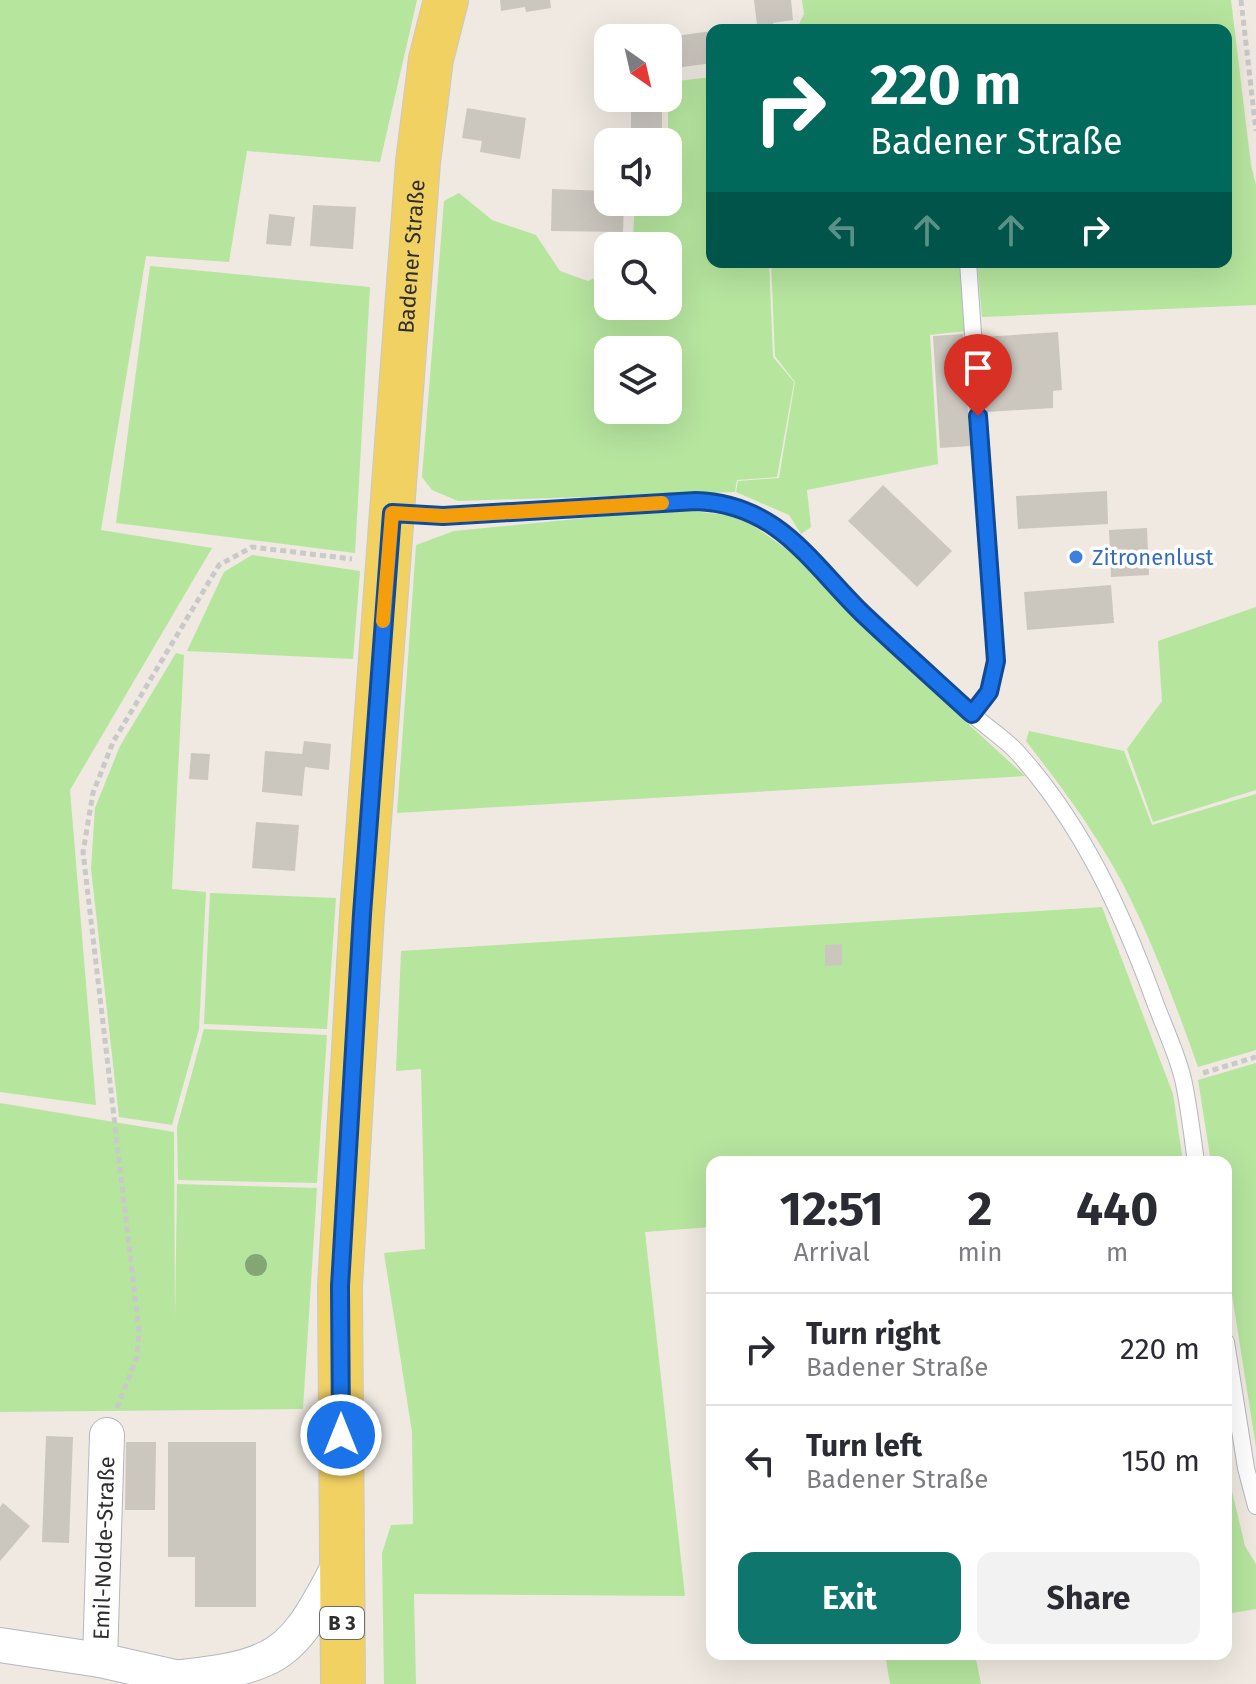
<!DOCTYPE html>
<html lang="en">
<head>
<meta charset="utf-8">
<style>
	:root { --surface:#fff; --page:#f2f2f3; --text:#2b2b33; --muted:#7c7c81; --line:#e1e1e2; --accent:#0f766e }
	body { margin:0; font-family:"Fira Sans",sans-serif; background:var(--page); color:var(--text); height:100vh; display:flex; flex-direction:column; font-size:30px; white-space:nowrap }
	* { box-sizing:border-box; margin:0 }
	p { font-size:26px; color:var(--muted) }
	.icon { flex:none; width:44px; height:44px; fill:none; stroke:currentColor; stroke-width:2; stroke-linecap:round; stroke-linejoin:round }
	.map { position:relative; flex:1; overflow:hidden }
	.sheet { position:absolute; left:706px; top:1156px; width:526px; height:504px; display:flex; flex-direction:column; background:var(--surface); border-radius:16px; box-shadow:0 8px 32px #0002 }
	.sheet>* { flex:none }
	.guide { position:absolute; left:706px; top:24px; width:526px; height:244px; border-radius:16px; box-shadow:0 8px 32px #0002; background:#00695c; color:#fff; overflow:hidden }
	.needle { width:52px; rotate:146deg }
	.buttons { position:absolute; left:594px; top:24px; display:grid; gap:16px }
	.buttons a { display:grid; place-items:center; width:88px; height:88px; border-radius:16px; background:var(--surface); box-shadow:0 8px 32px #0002; font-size:40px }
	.pin { position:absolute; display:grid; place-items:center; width:68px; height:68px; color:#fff; margin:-82px -34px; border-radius:50% 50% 50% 0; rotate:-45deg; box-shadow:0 0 8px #0007 }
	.pin .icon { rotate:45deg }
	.me { position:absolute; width:88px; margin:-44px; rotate:0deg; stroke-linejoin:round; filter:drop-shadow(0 0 6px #0008) }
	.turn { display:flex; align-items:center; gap:28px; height:168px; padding:0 32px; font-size:36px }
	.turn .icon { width:104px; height:104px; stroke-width:2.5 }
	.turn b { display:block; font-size:56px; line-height:68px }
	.lanes { display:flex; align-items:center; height:76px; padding:0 32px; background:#0003; justify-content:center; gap:40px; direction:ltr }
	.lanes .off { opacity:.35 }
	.eta { display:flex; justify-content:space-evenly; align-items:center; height:136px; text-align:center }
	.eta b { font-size:48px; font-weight:700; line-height:56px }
	.action { display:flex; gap:16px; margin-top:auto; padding:16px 32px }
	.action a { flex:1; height:92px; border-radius:16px; background:var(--accent); color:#fff; font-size:32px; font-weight:700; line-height:92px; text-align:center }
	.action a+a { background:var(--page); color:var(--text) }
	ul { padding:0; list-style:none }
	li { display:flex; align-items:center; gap:24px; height:112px; padding:0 32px; border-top:2px solid var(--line) }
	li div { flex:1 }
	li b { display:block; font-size:30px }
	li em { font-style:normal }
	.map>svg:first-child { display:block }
</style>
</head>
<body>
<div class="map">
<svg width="1256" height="1684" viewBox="0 0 1256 1684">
	<rect width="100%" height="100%" fill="#efe9e1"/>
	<g fill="#b6e59e" fill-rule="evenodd">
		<polygon points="0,0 417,0 380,162 247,151 229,262 146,256 101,530 212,548 70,790 96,1105 0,1092"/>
		<polygon points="802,0 1231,0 1251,165 1256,185 1256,305 982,317 977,262 1226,262 1226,30 796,30 804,14"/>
		<path d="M712 77V262H769L773 357 794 382 777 477 737 480 735 492 458 501 432 490 422 477 444 201 459 193 492 220 536 235 560 271 588 281 608 272V306H668V246H629L633 236 635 202H668V142H658L668 140V82ZM608 350H668V410H608Z"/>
		<polygon points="771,262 961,262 965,331 930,335 938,464 807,490 811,527 801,534 789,515 736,492 738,481 779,478 795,382 775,356"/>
		<polygon points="150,266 370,287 355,553 116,523"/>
		<polygon points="677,509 741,517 795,555 858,623 1025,776 397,813 416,545 454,531"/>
		<polygon points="252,555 360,571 353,659 187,651 224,572"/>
		<polygon points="1256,607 1256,790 1153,822 1127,749 1162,701 1158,641"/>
		<polygon points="176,653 184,655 172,889 206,892 199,1029 172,1125 119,1117 91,869 95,808 120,746"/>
		<path d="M1029 731 1124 751 1152 825 1256 794V1050L1198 1067C1176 1005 1153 943 1123 884 1096 833 1061 786 1026 741Z"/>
		<polygon points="210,893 336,898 327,1029 204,1024"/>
		<polygon points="1102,907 1173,1094 1183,1162 712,1162 712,1227 645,1232 685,1596 414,1594 416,1684 384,1684 382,1553 391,1525 413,1524 412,1432 384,1253 425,1249 421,1069 396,1071 401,951"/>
		<polygon points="204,1029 327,1035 317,1183 178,1180 177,1127"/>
		<polygon points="1256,1063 1256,1447 1226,1257 1226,1162 1211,1162 1198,1080"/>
		<polygon points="0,1103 174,1132 175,1321 177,1184 317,1188 303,1409 0,1412"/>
		<polygon points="1227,1470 1245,1546 1256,1564 1256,1609 1226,1614"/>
		<polygon points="885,1654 975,1654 981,1684 890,1684"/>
	</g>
	<g fill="#cbc7bf">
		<polygon points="500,0 550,0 551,8 526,12 525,7 501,11"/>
		<polygon points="754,0 791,0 793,20 773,23 774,30 733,30 757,25"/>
		<polygon points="712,31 712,63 668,69 668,37"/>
		<rect x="631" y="98" width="31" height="36"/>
		<polygon points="467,108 526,118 520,159 480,152 482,141 462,138"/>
		<polygon points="552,189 608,191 608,202 624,202 623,232 551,231"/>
		<polygon points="313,205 356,207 353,249 310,246"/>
		<polygon points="269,214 295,217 291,246 266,244"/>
		<polygon points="1058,332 1062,390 1053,391 1053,408 987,412 983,337"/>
		<polygon points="963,334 970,446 940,448 933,336"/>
		<polygon points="883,485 952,551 917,587 848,521"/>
		<polygon points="1107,491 1108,524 1018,529 1016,496"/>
		<polygon points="1147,528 1149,575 1111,577 1109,530"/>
		<polygon points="1111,585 1114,623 1027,630 1024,592"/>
		<polygon points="304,741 331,744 329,770 305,767 302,796 262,792 265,751 302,754"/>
		<polygon points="191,753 210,754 208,780 189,779"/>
		<polygon points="256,822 299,825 295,871 252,868"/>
		<polygon points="842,944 842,965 825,966 825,945"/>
		<polygon points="46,1436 73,1437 69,1543 42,1542"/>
		<polygon points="126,1442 156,1442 155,1510 125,1510"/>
		<polygon points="168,1442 256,1442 256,1607 195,1607 195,1557 168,1557"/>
		<polygon points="3,1503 30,1526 0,1561 0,1507"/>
	</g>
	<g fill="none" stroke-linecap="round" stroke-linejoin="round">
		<g stroke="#b4b7c1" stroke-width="18">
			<g id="service">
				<polyline points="968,262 996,661 989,692 972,714"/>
				<path d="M394 513 443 516 696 501C779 504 810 564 864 615 900 648 935 681 971 713 986 727 1004 738 1017 752 1083 825 1123 914 1156 1005 1165 1029 1177 1054 1183 1079 1189 1106 1192 1134 1196 1162"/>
				<polyline points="1226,1342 1246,1468 1256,1506"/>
			</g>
		</g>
		<g stroke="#b4b7c1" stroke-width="36">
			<g id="minor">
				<polyline points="0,1645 100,1660 197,1682"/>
				<path id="s1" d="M100 1660 107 1435"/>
				<path d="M174 1678C204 1674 237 1672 265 1659 303 1643 322 1595 341 1562"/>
			</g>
		</g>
		<g stroke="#c9c9c9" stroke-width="46">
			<g id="primary">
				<path id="s2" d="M343 1684 340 1286 362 914 418 162 431 59 446 0"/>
			</g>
		</g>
		<g stroke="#c9c9c9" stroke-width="5" stroke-dasharray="6 4" stroke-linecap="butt">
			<polyline points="1241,0 1256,131"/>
			<polyline points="1203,1073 1256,1057"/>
			<polyline points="117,1408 137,1357 139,1331 83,852 93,793 113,742 219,565 252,547 352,559"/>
		</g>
		<use href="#service" stroke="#fff" stroke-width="16"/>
		<use href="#minor" stroke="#fff" stroke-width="34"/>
		<use href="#primary" stroke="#f2d163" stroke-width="44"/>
	</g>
	<circle fill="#84a574" cx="256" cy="1265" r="11"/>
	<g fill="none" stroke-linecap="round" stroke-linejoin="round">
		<g stroke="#114b97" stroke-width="20">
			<path id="route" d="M341 1435 340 1286 362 914 392 513 443 516 696 501C778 504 810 562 863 614 899 648 936 681 972 714L989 692 996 661 978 416"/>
		</g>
		<use href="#route" stroke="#1a73e8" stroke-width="14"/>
		<polyline stroke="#f59e0b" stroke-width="14" points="383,621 392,513 443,516 662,503"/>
	</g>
	<circle fill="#3f7fe0" stroke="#fff" stroke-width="3" cx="1076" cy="557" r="8"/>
	<g text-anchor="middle" stroke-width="7" stroke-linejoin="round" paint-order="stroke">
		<rect fill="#fff" stroke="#6d6d6d" stroke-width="2" x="320" y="1607" width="44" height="32" rx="6"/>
		<g font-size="20" font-weight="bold" fill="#2e2e2e">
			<text x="342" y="1630">B 3</text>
		</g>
		<g font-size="22" fill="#2e2e2e" stroke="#fff">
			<text dy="8" stroke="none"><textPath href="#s2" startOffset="1430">Badener Straße</textPath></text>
			<text dy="8" stroke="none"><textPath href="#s1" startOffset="112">Emil-Nolde-Straße</textPath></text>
		</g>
		<g font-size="22" fill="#366cbe" stroke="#fff" text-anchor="start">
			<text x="1092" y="565">Zitronenlust</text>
		</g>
	</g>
</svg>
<div class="buttons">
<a><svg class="needle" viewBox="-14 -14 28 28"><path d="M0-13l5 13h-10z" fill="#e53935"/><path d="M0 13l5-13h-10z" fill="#7c7c81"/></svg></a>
<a><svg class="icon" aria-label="sound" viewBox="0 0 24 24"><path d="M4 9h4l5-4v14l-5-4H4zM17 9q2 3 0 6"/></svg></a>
<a><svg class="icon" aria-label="search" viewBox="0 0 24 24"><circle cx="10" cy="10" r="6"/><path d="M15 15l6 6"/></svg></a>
<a><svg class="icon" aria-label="layers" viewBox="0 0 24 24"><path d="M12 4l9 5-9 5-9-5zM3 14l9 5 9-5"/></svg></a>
</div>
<div class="pin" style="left:978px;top:416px;background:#d93025"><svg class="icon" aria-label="arrive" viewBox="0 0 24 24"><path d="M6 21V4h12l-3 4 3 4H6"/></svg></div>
<svg class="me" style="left:341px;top:1435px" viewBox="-20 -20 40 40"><circle r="17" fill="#1a73e8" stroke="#fff" stroke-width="3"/><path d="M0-11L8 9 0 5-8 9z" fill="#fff"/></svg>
<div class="guide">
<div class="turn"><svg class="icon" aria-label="right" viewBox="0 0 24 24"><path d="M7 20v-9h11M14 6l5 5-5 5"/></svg><div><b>220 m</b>Badener Straße</div></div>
<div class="lanes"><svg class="icon off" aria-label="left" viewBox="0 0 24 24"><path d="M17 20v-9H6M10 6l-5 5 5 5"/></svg><svg class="icon off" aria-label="ahead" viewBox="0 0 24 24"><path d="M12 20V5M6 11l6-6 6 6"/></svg><svg class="icon off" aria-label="ahead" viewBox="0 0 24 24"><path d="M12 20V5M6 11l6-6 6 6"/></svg><svg class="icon" aria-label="right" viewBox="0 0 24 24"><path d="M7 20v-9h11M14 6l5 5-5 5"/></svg></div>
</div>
<section class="sheet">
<div class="eta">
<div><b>12:51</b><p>Arrival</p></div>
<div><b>2</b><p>min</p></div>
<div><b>440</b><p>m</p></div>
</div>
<ul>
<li><svg class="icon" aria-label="right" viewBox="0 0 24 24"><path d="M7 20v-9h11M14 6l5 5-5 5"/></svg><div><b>Turn right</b><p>Badener Straße</p></div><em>220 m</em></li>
<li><svg class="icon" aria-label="left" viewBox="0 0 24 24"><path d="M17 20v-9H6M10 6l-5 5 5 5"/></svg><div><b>Turn left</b><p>Badener Straße</p></div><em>150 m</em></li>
</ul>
<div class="action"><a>Exit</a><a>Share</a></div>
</section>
</div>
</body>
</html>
